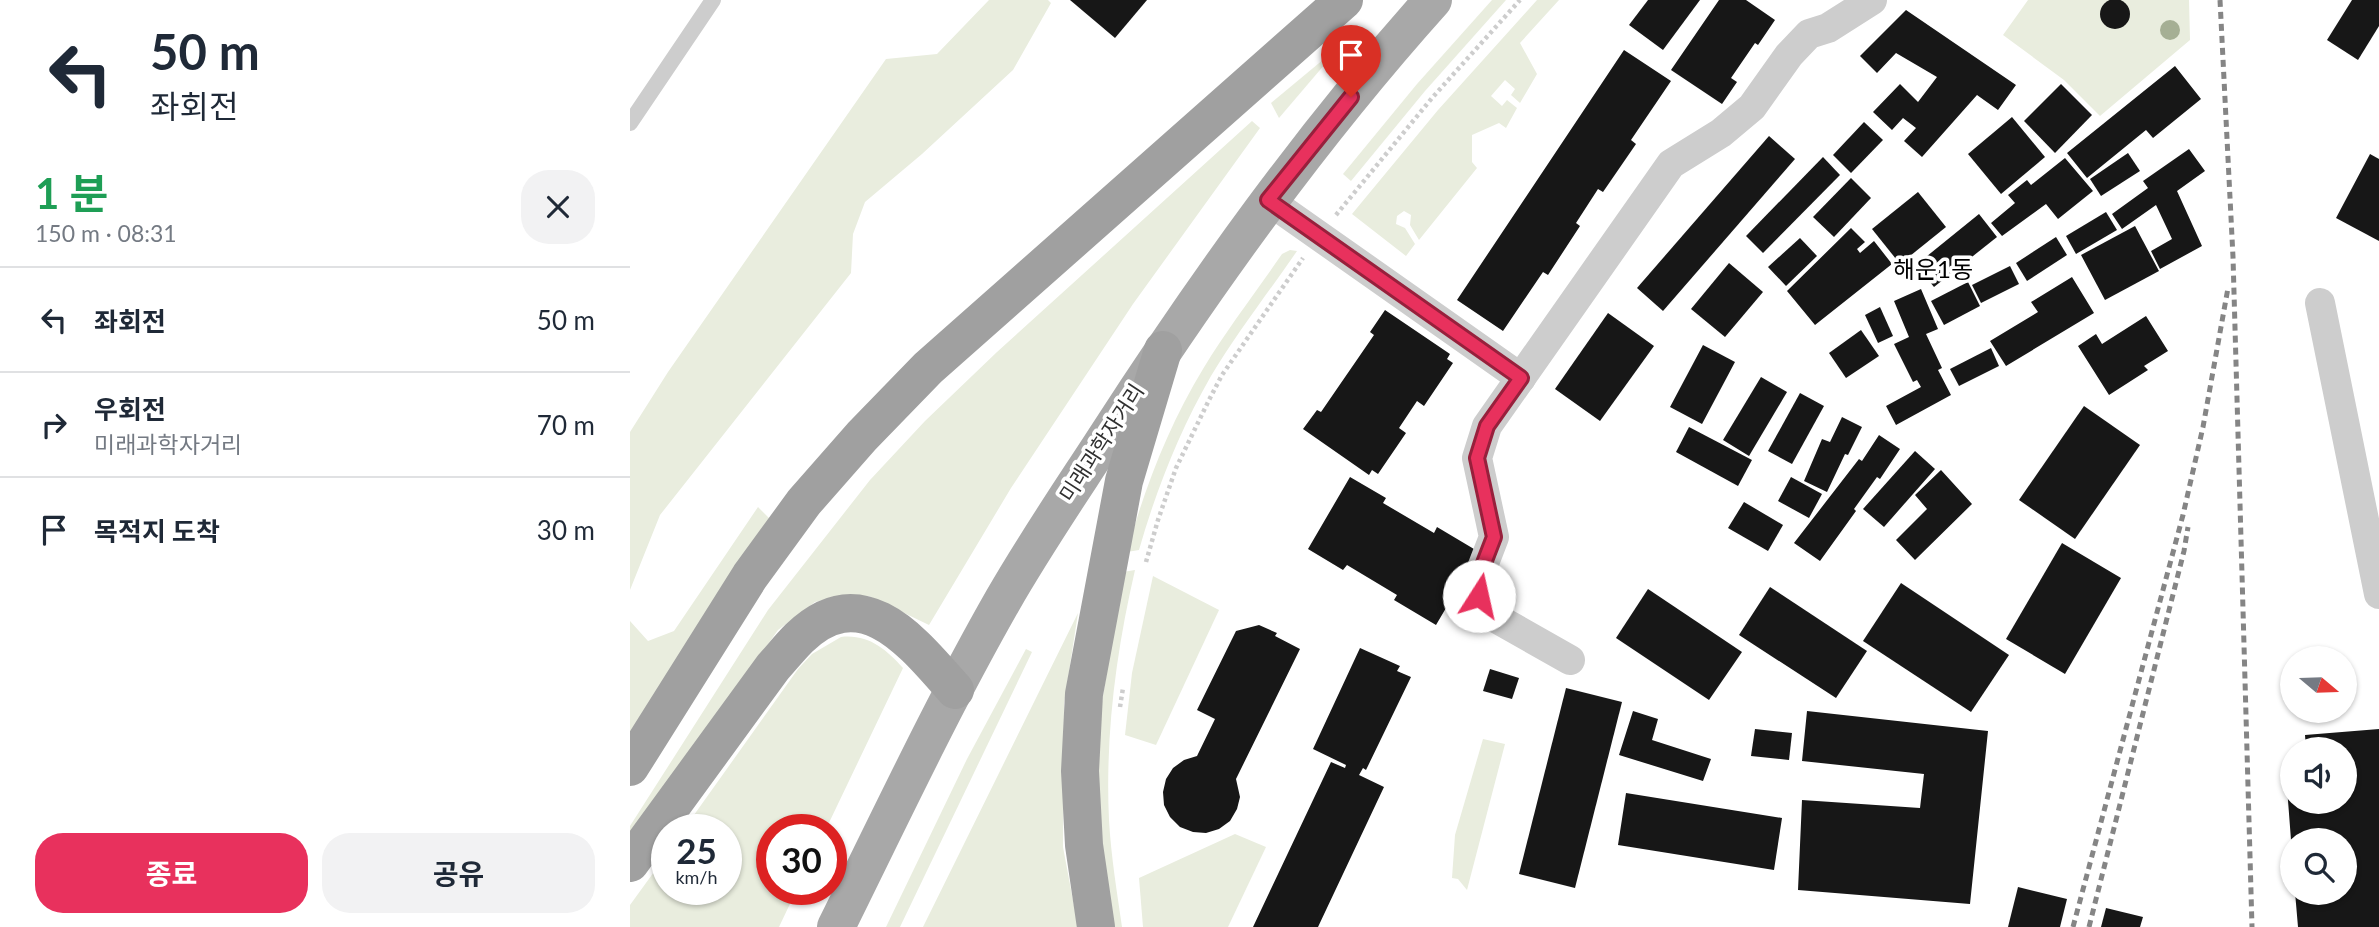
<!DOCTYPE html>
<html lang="ko">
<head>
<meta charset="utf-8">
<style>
	:root { --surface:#fff; --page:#f2f2f3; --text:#1f2937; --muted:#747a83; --line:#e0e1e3; --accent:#e8315d }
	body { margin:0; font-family:Lato,"Noto Sans KR",sans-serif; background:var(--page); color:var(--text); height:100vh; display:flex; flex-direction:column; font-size:26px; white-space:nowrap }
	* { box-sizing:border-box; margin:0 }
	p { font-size:23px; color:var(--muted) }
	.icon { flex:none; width:38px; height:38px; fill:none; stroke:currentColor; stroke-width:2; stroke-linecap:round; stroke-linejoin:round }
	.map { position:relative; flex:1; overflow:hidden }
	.drawer { display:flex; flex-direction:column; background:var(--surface); width:630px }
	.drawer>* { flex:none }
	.hud { background:#fff; color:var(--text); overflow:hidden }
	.needle { width:46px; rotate:109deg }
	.buttons { position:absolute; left:1650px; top:646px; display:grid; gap:14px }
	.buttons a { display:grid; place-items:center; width:77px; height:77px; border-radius:50%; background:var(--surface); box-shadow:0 2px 5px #0004; font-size:35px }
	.speed { position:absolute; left:21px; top:814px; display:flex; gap:14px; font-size:35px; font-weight:700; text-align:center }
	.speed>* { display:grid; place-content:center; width:91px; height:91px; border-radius:50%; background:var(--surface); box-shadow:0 2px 5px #0004; line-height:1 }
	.speed small { font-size:18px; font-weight:400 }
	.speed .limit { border:10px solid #d22; background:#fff; color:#111 }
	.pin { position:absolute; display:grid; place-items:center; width:60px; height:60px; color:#fff; margin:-72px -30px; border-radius:50% 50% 50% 0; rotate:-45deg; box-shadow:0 0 7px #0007 }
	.pin .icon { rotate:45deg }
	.me { position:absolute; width:77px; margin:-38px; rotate:10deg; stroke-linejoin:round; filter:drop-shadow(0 0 5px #0008) }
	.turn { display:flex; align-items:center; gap:24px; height:147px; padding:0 35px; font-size:32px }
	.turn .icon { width:91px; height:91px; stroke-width:2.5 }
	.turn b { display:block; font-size:49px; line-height:60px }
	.round { display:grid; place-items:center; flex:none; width:74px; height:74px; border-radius:28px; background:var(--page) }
	.headline { display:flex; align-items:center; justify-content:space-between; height:119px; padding:0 35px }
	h1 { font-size:42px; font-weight:700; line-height:52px; color:#1e9e55 }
	.button { display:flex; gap:14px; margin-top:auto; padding:14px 35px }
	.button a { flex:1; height:80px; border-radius:28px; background:var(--accent); color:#fff; font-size:28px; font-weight:700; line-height:80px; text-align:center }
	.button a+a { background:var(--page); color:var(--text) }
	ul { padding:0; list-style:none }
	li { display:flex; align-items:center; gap:21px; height:105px; padding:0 35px; border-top:2px solid var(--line) }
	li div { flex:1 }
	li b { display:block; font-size:26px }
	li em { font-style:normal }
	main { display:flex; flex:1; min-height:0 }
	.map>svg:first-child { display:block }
</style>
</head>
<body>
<main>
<section class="drawer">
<div class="hud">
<div class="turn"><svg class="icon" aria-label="left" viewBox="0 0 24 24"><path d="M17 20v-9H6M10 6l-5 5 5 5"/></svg><div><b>50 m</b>좌회전</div></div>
</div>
<div class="headline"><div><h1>1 분</h1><p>150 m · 08:31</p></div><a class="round"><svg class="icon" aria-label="close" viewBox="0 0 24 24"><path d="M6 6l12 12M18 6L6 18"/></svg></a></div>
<ul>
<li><svg class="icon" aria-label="left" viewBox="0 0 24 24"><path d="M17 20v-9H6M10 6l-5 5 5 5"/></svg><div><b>좌회전</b></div><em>50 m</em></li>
<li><svg class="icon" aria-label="right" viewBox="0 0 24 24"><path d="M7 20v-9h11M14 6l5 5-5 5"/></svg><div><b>우회전</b><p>미래과학자거리</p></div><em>70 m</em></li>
<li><svg class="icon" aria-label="arrive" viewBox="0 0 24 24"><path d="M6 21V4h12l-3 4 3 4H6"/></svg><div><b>목적지 도착</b></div><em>30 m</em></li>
</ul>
<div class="button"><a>종료</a><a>공유</a></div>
</section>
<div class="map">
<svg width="1749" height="927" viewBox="0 0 1749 927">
	<rect width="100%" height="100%" fill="#fff"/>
	<g fill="#e9edde">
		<polygon points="359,0 418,0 421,3 383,70 292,154 235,202 223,234 221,273 30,515 0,590 0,432 38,372 256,59 307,54"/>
		<polygon points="862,0 876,0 795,91 721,181 713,174 787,84"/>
		<polygon points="907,0 929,0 890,43 907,74 890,103 881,95 885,89 875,80 861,96 872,106 877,100 887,108 876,128 869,123 842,135 842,162 847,168 789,240 780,225 781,215 774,211 767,216 766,224 775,228 785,244 776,256 722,214 808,110"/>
		<polygon points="1398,0 1559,0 1560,40 1470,116 1434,80 1373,35"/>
		<polygon points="700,54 701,57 649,118 641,103"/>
		<polygon points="622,121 630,128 503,304 381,488 299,625 239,596 201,598 185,602 148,630 0,840 0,826 138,610 240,480 295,421 367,352"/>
		<path d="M660 250 667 251C638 293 607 333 581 376 550 430 526 490 509 550L497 552C514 489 539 425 573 369 597 329 626 292 652 254Z"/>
		<polygon points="128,507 147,526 0,734 0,621 18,641 44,631"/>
		<path d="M505 570C486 652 475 736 479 820 481 856 487 892 492 927H481L468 824 469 721 493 572Z"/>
		<polygon points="523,576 589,610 526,745 495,735 502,673"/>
		<polygon points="448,613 434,704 433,847 448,927 293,927"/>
		<path d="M211 637C238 634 256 649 273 668L196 829 142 830V889H167L149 927H0V905L37 854V889H96V830L54 829 168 669 182 654Z"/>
		<polygon points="396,649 402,652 270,927 256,927 337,759"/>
		<polygon points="853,739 875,744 837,890 828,879 822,878 825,835"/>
		<polygon points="605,834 636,847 598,927 513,927 509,878"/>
	</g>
	<g fill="#171717">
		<circle cx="1485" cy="14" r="15"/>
		<polygon points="440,0 517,0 485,38"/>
		<polygon points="1018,0 1070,0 1033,50 999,25"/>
		<polygon points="1089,0 1116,0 1145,20 1128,45 1125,43 1101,78 1107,82 1092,104 1041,70"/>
		<polygon points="1722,0 1749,0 1749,26 1728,60 1697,40"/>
		<polygon points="1276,10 1386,85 1368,110 1347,95 1292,157 1274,141 1286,128 1273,118 1262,130 1243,112 1270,84 1288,102 1307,77 1266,53 1247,73 1230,56"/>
		<polygon points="994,50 1041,81 1001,140 1006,144 973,192 968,189 946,223 950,226 918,275 913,272 873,331 827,300"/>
		<polygon points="1545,66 1571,99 1523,138 1516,130 1457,178 1437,153"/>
		<polygon points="1431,84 1462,115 1425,153 1394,121"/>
		<polygon points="1382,117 1415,157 1371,194 1338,154"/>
		<polygon points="1234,122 1253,140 1221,173 1203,155"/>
		<polygon points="1139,136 1165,159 1033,311 1007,288"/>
		<polygon points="1559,149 1575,171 1547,191 1572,246 1530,269 1521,251 1542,239 1526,205 1492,229 1482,214 1518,188 1513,181"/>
		<polygon points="1498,153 1510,171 1471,196 1460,179"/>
		<polygon points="1740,154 1749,159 1749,241 1706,218"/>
		<polygon points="1193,157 1210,175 1133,253 1116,236"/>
		<polygon points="1435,158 1463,191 1428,219 1416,204 1372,236 1361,223 1385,203 1378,195 1397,180 1401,185"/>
		<polygon points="1221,178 1241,198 1204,237 1183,217"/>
		<polygon points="1288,192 1316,227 1270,264 1242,229"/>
		<polygon points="1476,212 1487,230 1446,254 1436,236"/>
		<polygon points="1349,214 1367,237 1304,287 1286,265"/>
		<polygon points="1505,226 1529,271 1475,300 1451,255"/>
		<polygon points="1221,228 1235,242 1227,249 1230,253 1244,241 1262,264 1185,325 1157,291"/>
		<polygon points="1426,237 1437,255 1397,281 1386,263"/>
		<polygon points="1170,238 1187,256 1156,286 1138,267"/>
		<polygon points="1099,263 1133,292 1095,337 1061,309"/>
		<polygon points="1380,266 1389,284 1351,303 1342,285"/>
		<polygon points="1442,277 1464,313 1376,366 1360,341 1408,312 1401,302"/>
		<polygon points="1338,282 1350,306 1314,325 1301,301"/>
		<polygon points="1291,289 1308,329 1296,334 1312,368 1308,370 1321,395 1266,425 1256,406 1291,387 1287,380 1283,382 1264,344 1279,337 1264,301"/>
		<polygon points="1250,307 1263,336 1248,343 1235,315"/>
		<polygon points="755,310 820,354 817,359 823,363 794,406 787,401 769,428 776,433 748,474 742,470 739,475 673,429 687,410 691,412 744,335 740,332"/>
		<polygon points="978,313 1024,346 970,421 925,389"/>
		<polygon points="1516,316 1538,351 1514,366 1518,370 1479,395 1448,346 1466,334 1472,344"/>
		<polygon points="1231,330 1249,356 1216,378 1199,353"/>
		<polygon points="1073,345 1105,362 1072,424 1040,407"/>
		<polygon points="1361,348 1369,366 1329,386 1320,369"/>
		<polygon points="1131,377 1157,392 1119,456 1093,440"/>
		<polygon points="1170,393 1194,406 1162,464 1138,451"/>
		<polygon points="1454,406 1510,445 1445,539 1389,500"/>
		<polygon points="1212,417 1232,427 1218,455 1215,454 1197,492 1174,481 1192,439 1200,442"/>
		<polygon points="1059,427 1122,460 1108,486 1046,452"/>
		<polygon points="1249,435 1270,449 1250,479 1247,477 1224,509 1226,511 1190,561 1164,543 1229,459 1232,461"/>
		<polygon points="1285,451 1305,469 1254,527 1233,509"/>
		<polygon points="1311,470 1342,504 1285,560 1266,540 1297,509 1285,495"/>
		<polygon points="720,477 756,498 753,503 804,533 807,527 849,552 806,625 764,600 767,595 717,565 713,570 678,549"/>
		<polygon points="1161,477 1192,494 1179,518 1148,501"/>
		<polygon points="1114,502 1153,525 1138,551 1098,528"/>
		<polygon points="1432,543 1491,578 1435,674 1376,639"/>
		<polygon points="1271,583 1379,655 1341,712 1233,641"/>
		<polygon points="1140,587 1237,651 1206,698 1109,635"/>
		<polygon points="1018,589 1112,652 1079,700 986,638"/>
		<polygon points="629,625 647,633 645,636 670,649 606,779 610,797 607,809 600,821 589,829 576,833 563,832 550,827 540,817 534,805 533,792 536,779 543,768 554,760 567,756 585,719 567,710 606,631"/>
		<polygon points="730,648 770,666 767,671 781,677 736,770 733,768 729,775 754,787 688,927 623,927 701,762 715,768 716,765 683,749"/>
		<polygon points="860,669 889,678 882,699 853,691"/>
		<polygon points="936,688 992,702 945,888 889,874"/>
		<polygon points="1003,711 1028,719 1022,740 1081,759 1073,781 989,755"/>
		<polygon points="1177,711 1358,731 1340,904 1168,890 1172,800 1290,808 1294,774 1172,761"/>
		<polygon points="1125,729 1162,733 1159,760 1121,756"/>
		<polygon points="1749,729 1749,927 1668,927 1665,892 1715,892 1715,840 1661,840 1655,761 1662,761 1662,802 1715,802 1715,749 1676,749 1675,735"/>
		<polygon points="996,793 1152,818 1144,870 988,845"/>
		<polygon points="1388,887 1437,899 1430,927 1378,927"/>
		<polygon points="1476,908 1513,917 1510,927 1471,927"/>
	</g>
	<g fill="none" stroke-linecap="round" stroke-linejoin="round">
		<g stroke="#cdcdcd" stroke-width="4.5" stroke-dasharray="3.5 3.5" stroke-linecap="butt">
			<polyline points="706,215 802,98 890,0"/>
			<polyline points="516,562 528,520 546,468 579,400 592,375 673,258"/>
			<polyline points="490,707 493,688"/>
		</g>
		<polyline stroke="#cdcdcd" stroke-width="16" points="0,123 83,0"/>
		<g stroke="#cdcdcd" stroke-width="30">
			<polyline points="638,200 891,378"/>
			<polyline points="1690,303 1749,594"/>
			<polyline points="940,660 864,617 849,596 849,576 864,537 847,458 857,426 1041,164 1091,133 1122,107 1159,55 1179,34 1198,28 1242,0"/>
		</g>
		<path stroke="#a8a8a8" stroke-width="38" d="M206 927C260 818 312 707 373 600 405 544 442 490 477 436 576 283 681 136 803 0"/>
		<g stroke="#a0a0a0" stroke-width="38">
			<polyline points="0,767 120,576 174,502 232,436 298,368 714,0"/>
			<path d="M0 863 143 667C152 657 160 647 169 638 233 576 284 644 325 690"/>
			<polyline points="466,927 454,845 450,771 454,694 494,481 533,350"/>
		</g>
		<g stroke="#858585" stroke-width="5" stroke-dasharray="7 5" stroke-linecap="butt">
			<polyline points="1590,0 1603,257 1622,927"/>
			<polyline points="1443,927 1553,515 1573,427 1598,288"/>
			<polyline points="1459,927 1554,551 1558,527"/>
		</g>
	</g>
	<circle fill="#a5af94" cx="1540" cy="30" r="10"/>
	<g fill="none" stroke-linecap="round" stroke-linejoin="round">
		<g stroke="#97203c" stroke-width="18">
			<polyline id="route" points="721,97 638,200 891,378 857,426 847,458 864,537 849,576 849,596"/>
		</g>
		<use href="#route" stroke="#e8315d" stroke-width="12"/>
	</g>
	<g text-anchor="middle" stroke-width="7" stroke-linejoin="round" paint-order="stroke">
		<g font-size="21" fill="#303030" stroke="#fff">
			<text transform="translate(472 443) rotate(-57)" y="7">미래과학자거리</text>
		</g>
		<g font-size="24" fill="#000" stroke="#fff">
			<text x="1303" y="278">해운1동</text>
		</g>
	</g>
</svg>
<div class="buttons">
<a><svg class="needle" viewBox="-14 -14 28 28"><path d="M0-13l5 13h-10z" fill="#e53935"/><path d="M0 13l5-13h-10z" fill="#747a83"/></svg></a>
<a><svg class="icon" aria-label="sound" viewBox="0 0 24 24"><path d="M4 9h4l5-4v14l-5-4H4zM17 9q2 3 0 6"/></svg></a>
<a><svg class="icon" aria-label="search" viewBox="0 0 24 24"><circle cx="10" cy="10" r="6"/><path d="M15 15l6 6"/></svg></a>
</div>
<div class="speed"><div>25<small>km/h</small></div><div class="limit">30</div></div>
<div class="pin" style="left:721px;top:97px;background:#d93025"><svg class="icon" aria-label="arrive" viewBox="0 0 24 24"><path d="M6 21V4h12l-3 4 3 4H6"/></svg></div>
<svg class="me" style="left:849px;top:596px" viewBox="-20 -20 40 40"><circle r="19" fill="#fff"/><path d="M0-13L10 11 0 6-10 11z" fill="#e8315d"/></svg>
</div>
</main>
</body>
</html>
